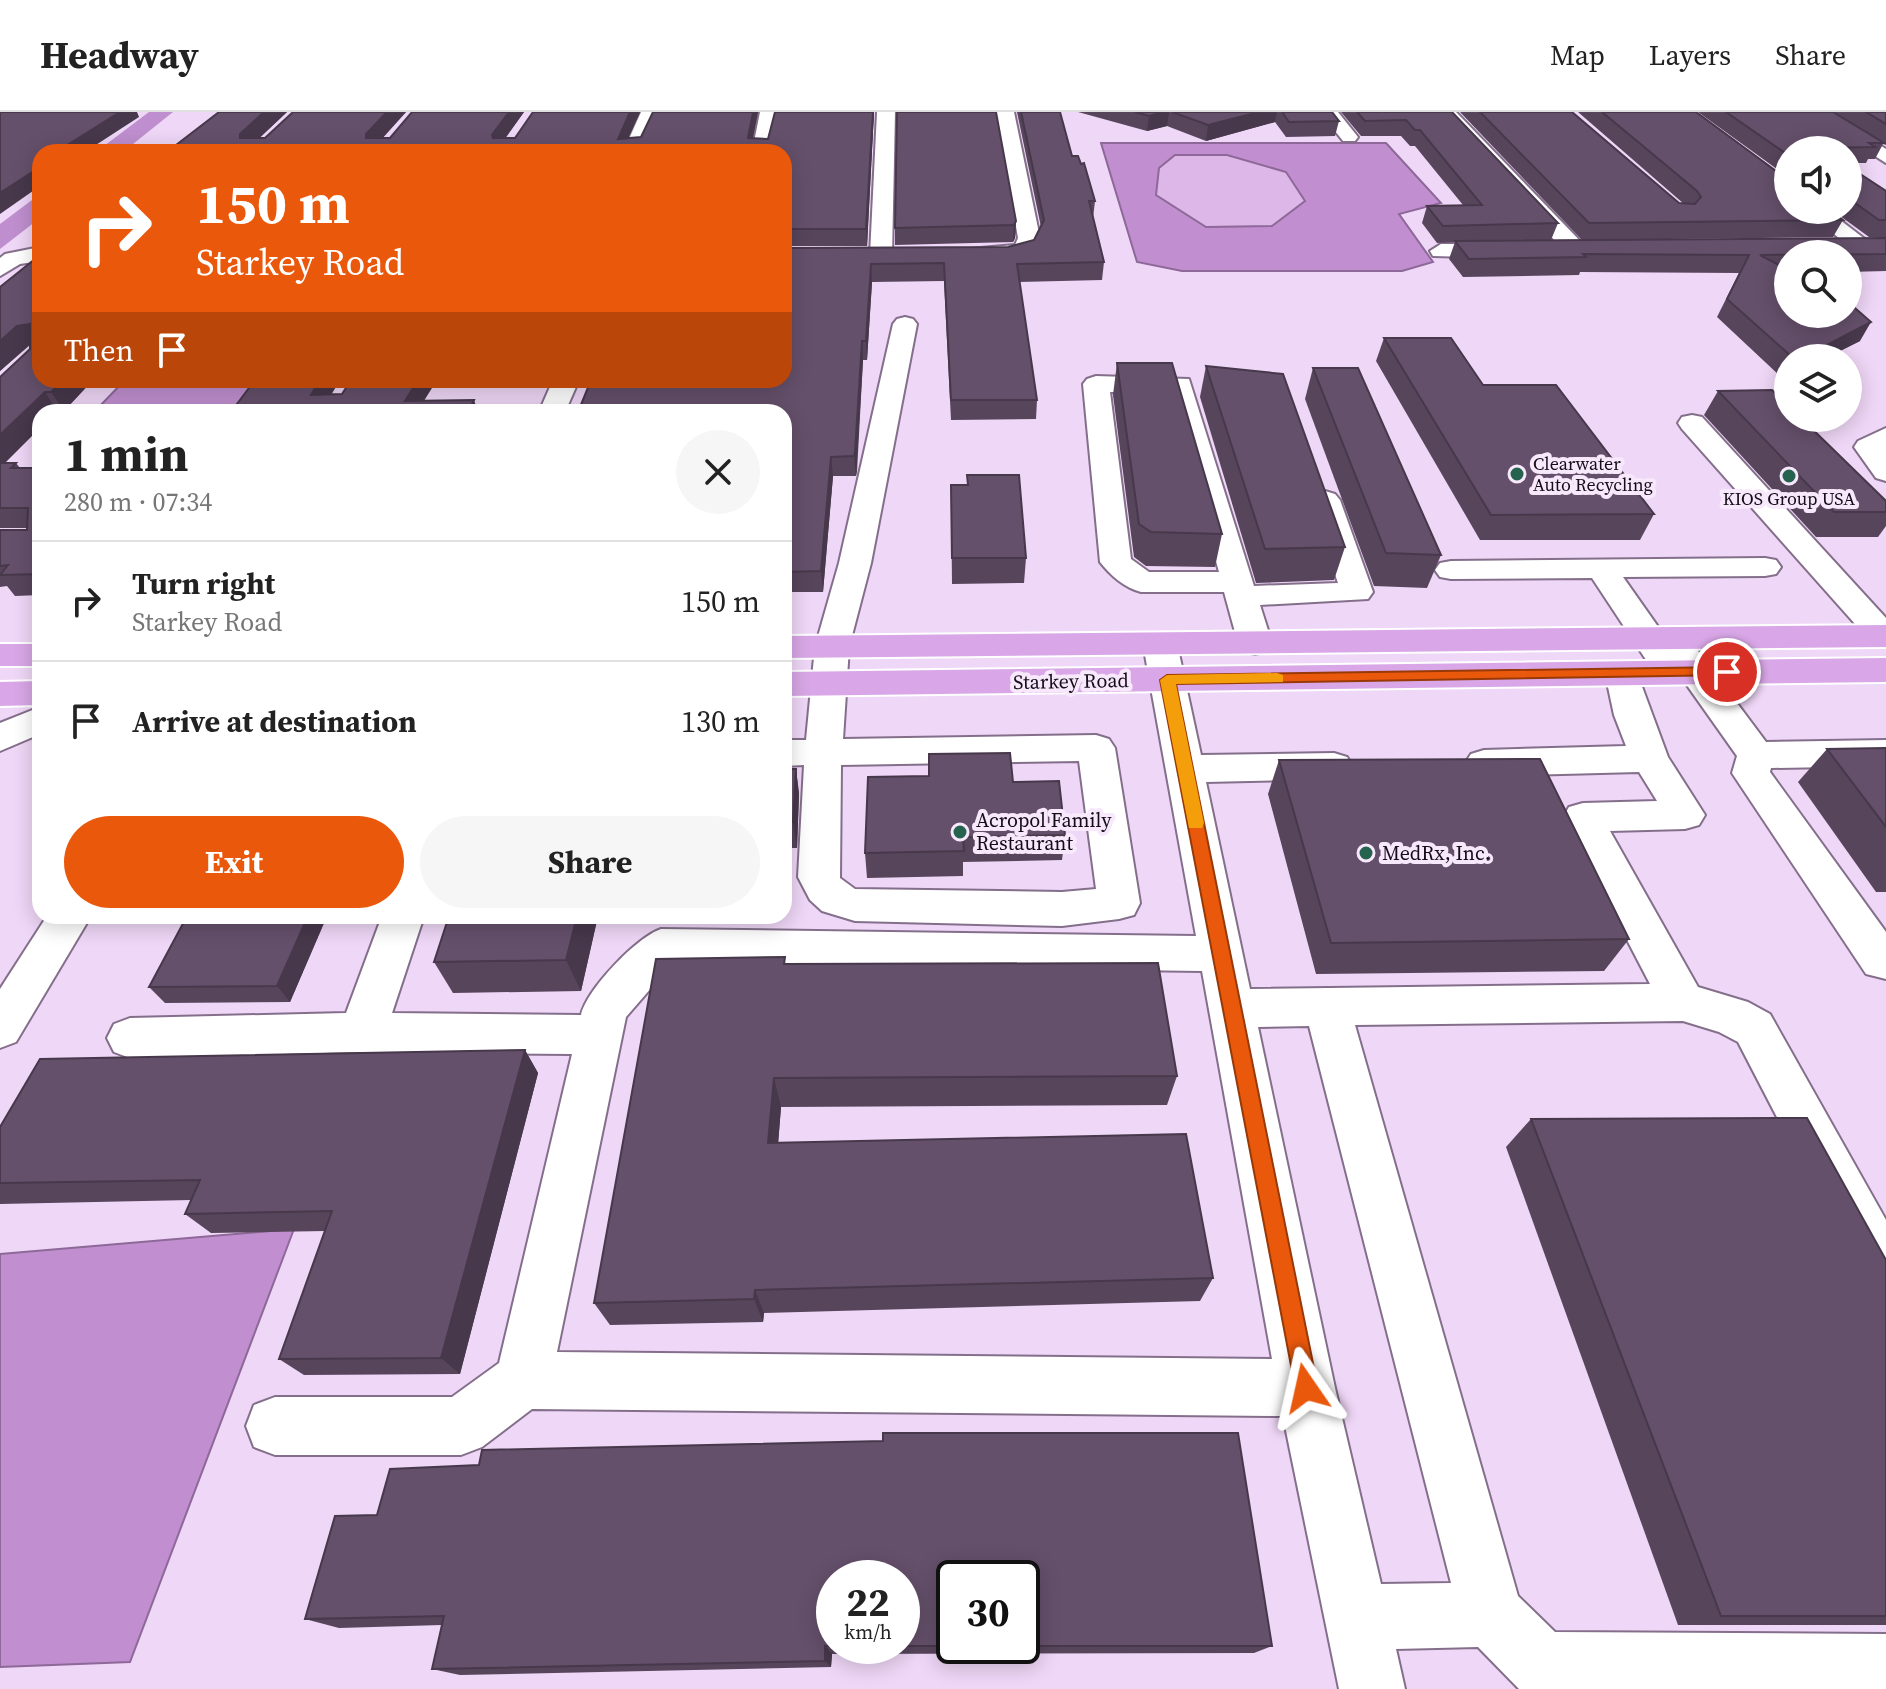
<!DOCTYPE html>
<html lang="en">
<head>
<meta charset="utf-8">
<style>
	:root { --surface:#fff; --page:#f6f6f6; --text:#222; --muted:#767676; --line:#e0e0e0; --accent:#ea580c }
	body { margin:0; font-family:"Source Serif 4",serif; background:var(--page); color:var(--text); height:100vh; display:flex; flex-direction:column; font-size:30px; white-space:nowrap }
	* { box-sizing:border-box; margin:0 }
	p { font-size:26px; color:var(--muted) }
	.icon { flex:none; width:44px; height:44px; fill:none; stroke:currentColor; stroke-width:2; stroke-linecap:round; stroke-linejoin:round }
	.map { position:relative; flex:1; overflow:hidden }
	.side { position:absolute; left:32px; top:292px; width:760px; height:520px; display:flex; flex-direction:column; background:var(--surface); border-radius:24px; box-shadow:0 4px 20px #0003 }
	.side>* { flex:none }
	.banner { position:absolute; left:32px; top:32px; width:760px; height:244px; border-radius:24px; box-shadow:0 4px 20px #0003; background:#ea580c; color:#fff; overflow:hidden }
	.buttons { position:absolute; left:1774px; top:24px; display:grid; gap:16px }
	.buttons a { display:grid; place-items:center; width:88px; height:88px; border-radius:50%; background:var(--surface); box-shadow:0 4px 20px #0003; font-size:40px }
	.speed { position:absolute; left:816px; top:1448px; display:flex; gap:16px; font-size:40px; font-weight:700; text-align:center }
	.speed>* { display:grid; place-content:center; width:104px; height:104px; border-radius:50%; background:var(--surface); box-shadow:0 4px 20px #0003; line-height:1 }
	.speed small { font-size:20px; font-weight:400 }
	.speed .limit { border:4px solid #111; border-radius:12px; background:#fff; color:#111 }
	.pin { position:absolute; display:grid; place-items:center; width:68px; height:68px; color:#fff; margin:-34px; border:4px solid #fff; border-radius:50%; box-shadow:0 2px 8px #0007 }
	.me { position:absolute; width:88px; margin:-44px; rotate:349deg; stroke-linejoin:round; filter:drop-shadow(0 0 6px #0008) }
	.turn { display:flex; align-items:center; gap:28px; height:168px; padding:0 32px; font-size:36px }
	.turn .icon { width:104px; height:104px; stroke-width:2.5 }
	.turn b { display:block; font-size:56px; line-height:68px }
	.then { display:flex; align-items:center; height:76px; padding:0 32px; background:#0003; gap:16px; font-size:30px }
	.round { display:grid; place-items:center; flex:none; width:84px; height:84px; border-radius:42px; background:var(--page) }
	.headline { display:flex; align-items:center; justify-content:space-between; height:136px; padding:0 32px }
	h1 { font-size:48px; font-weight:700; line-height:60px }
	.action { display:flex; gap:16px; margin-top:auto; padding:16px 32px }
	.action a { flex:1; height:92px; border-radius:48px; background:var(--accent); color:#fff; font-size:32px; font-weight:700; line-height:92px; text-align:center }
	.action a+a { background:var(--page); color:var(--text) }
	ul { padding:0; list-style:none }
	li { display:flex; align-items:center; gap:24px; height:120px; padding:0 32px; border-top:2px solid var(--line) }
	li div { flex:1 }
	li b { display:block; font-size:30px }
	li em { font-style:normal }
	header { display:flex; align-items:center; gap:48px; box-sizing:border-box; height:112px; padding:0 40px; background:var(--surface); border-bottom:2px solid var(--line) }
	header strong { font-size:38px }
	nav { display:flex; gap:44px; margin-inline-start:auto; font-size:28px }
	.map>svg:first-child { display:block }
</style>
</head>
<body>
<header>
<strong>Headway</strong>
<nav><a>Map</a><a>Layers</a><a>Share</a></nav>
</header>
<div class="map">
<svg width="1886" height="1577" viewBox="0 0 1886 1577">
	<rect width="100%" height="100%" fill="#efd7f7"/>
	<polygon fill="#dcb7e8" points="1175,43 1227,43 1286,60 1305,90 1272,115 1206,115 1155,82 1159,56"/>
	<g fill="#bf8ece">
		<polygon points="149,0 173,0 123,40 96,40"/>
		<polygon points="40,82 40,106 0,137 0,112"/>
	</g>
	<g fill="#c18fcf" stroke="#8d6898" stroke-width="2" fill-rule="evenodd">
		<path d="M1101 31H1386L1441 91 1399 102 1433 150 1402 159H1182L1137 150ZM1175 43H1227L1286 60 1305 89 1272 114 1206 115 1156 83 1159 56Z"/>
		<polygon points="125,268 262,268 236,300 94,300"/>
		<polygon points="294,1117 130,1550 0,1555 0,1142"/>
	</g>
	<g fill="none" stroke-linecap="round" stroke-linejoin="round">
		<g stroke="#846f8b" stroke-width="4">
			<g id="minor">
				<polygon points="641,0 659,0 641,40 623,40"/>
				<polygon points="760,0 778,0 770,40 752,40"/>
				<polygon points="877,0 895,0 892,143 881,150 870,143"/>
				<path d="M996 0H1014L1040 126 1032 142C1011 148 990 152 969 147L966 142 969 137 1015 133 1018 126Z"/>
				<polygon points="1320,0 1338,0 1358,25 1355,29 1343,29"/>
				<polygon points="1437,0 1456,0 1584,133 1587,138 1584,143 1568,143"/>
				<polygon points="1806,0 1827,0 1886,37 1886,51"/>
				<polygon points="1804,98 1827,98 1874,134 1863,140 1855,139"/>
				<polygon points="1441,132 1508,132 1519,139 1508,146 1433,144 1430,139"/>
				<polygon points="40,135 40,149 20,152 0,164 0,146 5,142"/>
				<path d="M905 205 913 207 917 212 871 451 849 535 843 627 1096 623 1109 627 1115 636 1140 791 1134 803 1119 807 1062 814 855 809 822 799 810 788 798 765 804 653 784 654V628H806L815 535 839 451 893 212 897 207ZM1079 649 1096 777 1062 780 855 777 840 766 841 653Z"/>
				<path d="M1096 264 1189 267 1254 474 1338 471 1310 388 1315 382 1325 379 1335 382 1340 388 1373 480 1368 487 1260 493 1272 531 1267 539 1255 542 1243 539 1238 531 1224 480H1141C1125 476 1110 463 1100 450L1083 272 1087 267ZM1110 280H1169L1219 460H1149L1131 447Z"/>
				<polygon points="553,268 579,268 565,300 539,300"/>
				<polygon points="1692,303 1702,305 1886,506 1886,534 1872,531 1682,317 1678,311 1682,305"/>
				<polygon points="1886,316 1886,369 1876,366 1854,335 1858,329"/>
				<polygon points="1765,446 1776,448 1781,455 1776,462 1765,464 1623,465 1661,519 1672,516 1684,520 1766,630 1886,628 1886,654 1771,656 1770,660 1886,820 1886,867 1866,862 1732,661 1737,644 1684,569 1672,572 1660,569 1592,466 1451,467 1440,465 1435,458 1440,451 1451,449"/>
				<path d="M1160 521 1172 524 1177 532 1201 643 1334 641 1347 645 1353 654 1347 663 1334 667 1206 670 1250 877 1650 872 1563 705 1569 695 1583 691 1657 689 1639 660 1484 664 1471 660 1465 651 1471 642 1484 638 1626 634 1614 603 1605 561 1610 553 1622 550 1634 553 1668 645 1705 703 1699 713 1685 717 1610 719 1698 875 1748 890 1770 902 1886 1108V1187L1867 1179 1738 930 1719 920 1683 909 1355 913 1518 1484 1555 1520 1886 1522V1577H1519L1478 1535 1396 1537 1405 1577H1339L1283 1304 532 1297 482 1335 461 1343H275L254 1335 246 1314 254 1293 275 1285H452L499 1251 572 942 362 940 130 946 114 940 107 926 114 912 130 906 346 901 382 804H424L392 901 581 903C587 877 637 825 661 817L1196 824 1143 532 1148 524ZM672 852 1202 859 1272 1247 557 1240 626 905ZM1309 914 1451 1471 1381 1472 1335 1276 1258 915Z"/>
				<polygon points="40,595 40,622 0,639 0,611"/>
				<polygon points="47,804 91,804 16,930 0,936 0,877"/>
			</g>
		</g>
		<g stroke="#fff" stroke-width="4">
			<g id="major">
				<polygon points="1886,513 1886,535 784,546 784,524"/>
				<rect x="0" y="532" width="40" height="22"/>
				<polygon points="1886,546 1886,570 784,584 784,560"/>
				<polygon points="40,569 40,593 0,594 0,570"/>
			</g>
		</g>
		<use href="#minor" fill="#fff" fill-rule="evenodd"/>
		<use href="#major" fill="#d9a7e7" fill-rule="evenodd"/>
	</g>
	<g fill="#57455c">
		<polygon points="219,0 287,0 259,26 265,26 293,0 406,0 382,26 390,26 412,0 524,0 505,26 515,26 640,0 628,26 641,25 653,0 758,0 753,26 768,27 775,0 874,0 867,134 784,134 784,40 167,40"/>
		<polygon points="1017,0 1060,0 1072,44 1095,89 1093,106 1104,150 1102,168 1019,170 1037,288 1036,307 951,308 944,169 872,170 867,248 863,248 857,360 856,364 833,364 823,480 784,480 784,300 578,300 784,268 784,136 1008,135 1034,128 1041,115"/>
		<polygon points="1078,0 1332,0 1339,9 1335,24 1286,25 1275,10 1206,29 1167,14 1147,19"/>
		<polygon points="1341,0 1452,0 1558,111 1551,128 1885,126 1869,125 1832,98 1848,98 1848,54 1886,79 1886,159 1848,160 1848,142 1788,142 1788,202 1860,229 1834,242 1837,246 1788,246 1788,264 1780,264 1717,205 1739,161 1580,160 1579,163 1463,165 1449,147 1455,130 1437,131 1422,111 1427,94 1463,93 1415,34 1410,34 1401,24 1361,24"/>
		<polygon points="1460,0 1572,0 1679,91 1684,92 1578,0 1696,0 1843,108 1833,125 1582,128"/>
		<polygon points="1698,0 1886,0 1886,33 1883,32 1875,47 1868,47 1866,51 1848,51 1848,38 1788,38 1788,65"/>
		<polygon points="1016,109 1015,126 1013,130 895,133 895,116"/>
		<polygon points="40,143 40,268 93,268 64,299 40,300 5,351 16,351 20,356 40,356 40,483 15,484 7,474 0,475 0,418 27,418 27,416 0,416 0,265 30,237 30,233 0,259 0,175"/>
		<polygon points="1384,226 1483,273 1654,402 1640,428 1480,428 1376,249"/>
		<polygon points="1117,251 1222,422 1215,455 1146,454 1134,445 1113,283"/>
		<polygon points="1206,254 1345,435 1334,468 1256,471 1200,285"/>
		<polygon points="1313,256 1441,443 1427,476 1374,474 1305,287"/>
		<polygon points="1718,279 1886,389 1886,414 1878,425 1816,425 1704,303"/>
		<polygon points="951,373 1026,446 1024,471 952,472"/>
		<polygon points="1886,636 1886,780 1876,780 1798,670 1827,637"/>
		<polygon points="1279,648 1629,827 1604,859 1316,862 1268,682"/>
		<polygon points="784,657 796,657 799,682 797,736 784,736"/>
		<polygon points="1013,670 1065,723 1062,748 963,750 963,764 867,766 865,741"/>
		<polygon points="327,804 290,890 165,891 149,875"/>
		<polygon points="598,804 581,879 453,881 434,850"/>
		<polygon points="786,852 1177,964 1167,993 781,995 778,1031 1213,1166 1200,1189 764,1201 763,1210 610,1213 594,1191"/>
		<polygon points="525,938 538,961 460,1262 304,1263 279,1247 325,1119 211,1121 185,1102 191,1088 0,1092 0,1015"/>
		<polygon points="1531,1007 1886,1148 1886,1513 1678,1513 1506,1035"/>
		<polygon points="335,1404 1272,1534 1254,1541 832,1542 831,1555 460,1563 432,1557 442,1513 339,1516 305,1507"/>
	</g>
	<g fill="#47384b">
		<polygon points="120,0 137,0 139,5 85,40 56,40"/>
		<polygon points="264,0 287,0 247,38 240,26 240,22"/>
		<polygon points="387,0 406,0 372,38 366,26 366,22"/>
		<polygon points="509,0 524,0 497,38 492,23"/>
		<polygon points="630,0 640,0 622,40 618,27"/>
		<polygon points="753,0 758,0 750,40 748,26"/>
		<polygon points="873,0 874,0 867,134 866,117"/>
		<polygon points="1164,0 1169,0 1167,14 1147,19 1149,4"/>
		<polygon points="1259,0 1277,0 1275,10 1206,29 1208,13"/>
		<polygon points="40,55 40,74 0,102 0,81"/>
		<polygon points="1016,109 1015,126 1013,130 1014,113"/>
		<polygon points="871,152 872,170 867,248 866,229"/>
		<polygon points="1871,210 1860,229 1828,245 1825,234"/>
		<polygon points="30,212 40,231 29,233 0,259 0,229 17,214"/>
		<polygon points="862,229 863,248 856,364 854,344"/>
		<polygon points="63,268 93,268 64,299 51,280"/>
		<polygon points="320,268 340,268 321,300 311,283"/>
		<polygon points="418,268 437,268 417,300 405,289"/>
		<polygon points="45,280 57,299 40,300 40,316 0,356 0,323"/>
		<polygon points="474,288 478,300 468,300"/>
		<polygon points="831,345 833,364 823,480 821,459"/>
		<polygon points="796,657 799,682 797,736 793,710"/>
		<polygon points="308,804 327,804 290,890 277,874"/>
		<polygon points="577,804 598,804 581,879 566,848"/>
		<polygon points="525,938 538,961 460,1262 441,1246"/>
		<polygon points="774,966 781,995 776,1059 768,1031"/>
		<polygon points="755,1178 764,1201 763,1210 754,1187"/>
		<polygon points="825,1534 832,1542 831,1555 825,1549"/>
	</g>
	<g fill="#65506b" stroke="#47384b" stroke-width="2" fill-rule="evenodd">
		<polygon points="0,0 120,0 56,40 40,40 40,55 0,81"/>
		<polygon points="219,0 264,0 240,22 240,26 265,26 293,0 387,0 366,22 366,26 390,26 412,0 509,0 492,23 493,26 515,26 533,0 630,0 618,27 641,25 653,0 753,0 748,26 768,27 775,0 873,0 866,117 784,117 784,40 167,40"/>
		<polygon points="897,0 996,0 1016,109 1014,113 895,116"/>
		<polygon points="1021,0 1060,0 1072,44 1078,44 1081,52 1084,51 1095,89 1089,89 1104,150 1017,152 1037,288 951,288 944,151 871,152 866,229 862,229 855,340 854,344 831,345 821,459 784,460 784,300 737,300 738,295 683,296 682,300 578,300 591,268 784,268 784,136 1008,135 1034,128 1044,108"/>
		<polygon points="1135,0 1164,0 1149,4"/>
		<polygon points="1172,0 1259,0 1208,13"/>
		<polygon points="1282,0 1332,0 1339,9 1289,10"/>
		<polygon points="1357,0 1452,0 1558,111 1443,114 1427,94 1482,93 1420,18 1415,18 1406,8 1365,9"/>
		<polygon points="1480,0 1572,0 1679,91 1695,92 1701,85 1697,79 1602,0 1696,0 1788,68 1788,98 1830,98 1843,108 1589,111"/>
		<polygon points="1726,0 1833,0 1884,31 1869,31 1875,35 1820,36 1824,38 1788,38 1788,43"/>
		<polygon points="1866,0 1886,0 1886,12"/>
		<polygon points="1848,54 1886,79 1886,108 1879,108 1848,86"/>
		<polygon points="1886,126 1886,142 1760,143 1788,158 1788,202 1848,202 1848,190 1871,210 1825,234 1837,245 1792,245 1727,187 1749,143 1583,142 1586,145 1469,147 1455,129"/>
		<polygon points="40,143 40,268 63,268 51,280 45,280 0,323 0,265 30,237 30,212 17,214 0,229 0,175"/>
		<polygon points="1384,226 1451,226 1483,273 1556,273 1654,402 1491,403"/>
		<polygon points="1117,251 1172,251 1222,422 1151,420 1139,412"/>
		<polygon points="1206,254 1283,262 1345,435 1265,437"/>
		<polygon points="1313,256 1358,256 1441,443 1386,441"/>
		<polygon points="255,268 320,268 311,283 342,282 351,268 418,268 405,289 474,288 468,300 231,300"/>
		<polygon points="1772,278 1788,294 1788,306 1801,306 1886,389 1886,400 1834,400 1718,279"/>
		<polygon points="0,351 16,351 11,356 40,356 40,462 0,463 8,453 0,454 0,418 27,418 28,396 0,396"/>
		<polygon points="967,363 1019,363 1026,446 952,446 951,373 968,373"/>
		<polygon points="1886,636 1886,715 1827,637"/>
		<polygon points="1010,641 1013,670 1059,669 1065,723 963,725 964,739 865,741 868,665 929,664 929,642"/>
		<polygon points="1540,647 1629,827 1331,831 1279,648"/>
		<polygon points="784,657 796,657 793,710 784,710"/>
		<polygon points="187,804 308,804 277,874 149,875"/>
		<polygon points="449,804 577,804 566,848 434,850"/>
		<polygon points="785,845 784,852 1158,851 1177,964 774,966 768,1031 1186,1022 1213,1166 755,1178 754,1187 594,1191 656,847"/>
		<polygon points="525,938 441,1246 279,1247 332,1099 185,1102 200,1068 0,1071 0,1015 40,947"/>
		<polygon points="1807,1006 1886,1148 1886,1504 1721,1504 1531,1007"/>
		<path d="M883 1321H1238L1272 1534H825V1549L432 1557 444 1504 305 1507 335 1404 377 1403 390 1357 479 1353 482 1338 883 1329ZM834 1466H902V1534H834ZM954 1466H1022V1534H954Z"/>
	</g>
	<polygon fill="#ea580c" stroke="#983908" stroke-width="2" points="1727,555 1732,556 1732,563 1176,572 1318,1276 1315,1285 1306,1288 1297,1285 1160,568 1167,563"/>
	<polygon fill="#f59e0b" points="1277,561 1283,563 1283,570 1176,572 1204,711 1202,716 1189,716 1160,568 1167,563"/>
	<g fill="#26634f" stroke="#f7e8fb" stroke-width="3">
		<circle cx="1517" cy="362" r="8"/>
		<circle cx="1789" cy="364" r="8"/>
		<circle cx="960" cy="720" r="8"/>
		<circle cx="1366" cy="741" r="8"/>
	</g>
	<g text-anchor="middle" stroke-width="8" stroke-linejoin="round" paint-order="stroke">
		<g font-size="18" fill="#140c17" stroke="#f7e8fb" text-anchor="start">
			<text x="1533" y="358">Clearwater<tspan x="1533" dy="21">Auto Recycling</tspan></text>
			<text x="1789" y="393" text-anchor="middle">KIOS Group USA</text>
		</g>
		<g font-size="20" fill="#140c17" stroke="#f7e8fb">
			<text transform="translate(1071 569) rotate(-1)" y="7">Starkey Road</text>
		</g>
		<g font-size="20" fill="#140c17" stroke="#f7e8fb" text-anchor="start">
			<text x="976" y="715">Acropol Family<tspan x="976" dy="23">Restaurant</tspan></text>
			<text x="1382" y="748">MedRx, Inc.</text>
		</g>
	</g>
</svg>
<div class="buttons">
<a><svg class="icon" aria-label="sound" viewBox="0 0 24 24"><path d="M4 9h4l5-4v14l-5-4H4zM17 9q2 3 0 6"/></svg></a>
<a><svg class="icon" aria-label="search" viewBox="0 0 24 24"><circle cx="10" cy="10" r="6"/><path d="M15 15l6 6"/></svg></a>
<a><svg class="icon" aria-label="layers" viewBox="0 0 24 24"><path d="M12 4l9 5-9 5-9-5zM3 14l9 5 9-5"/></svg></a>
</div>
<div class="speed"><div>22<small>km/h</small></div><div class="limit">30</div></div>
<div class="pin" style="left:1727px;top:560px;background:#d93025"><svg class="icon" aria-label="arrive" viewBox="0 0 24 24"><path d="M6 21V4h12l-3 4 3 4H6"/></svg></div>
<svg class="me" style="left:1306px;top:1276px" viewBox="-20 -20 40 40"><path d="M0-17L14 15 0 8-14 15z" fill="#ea580c" stroke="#fff" stroke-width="4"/></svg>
<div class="banner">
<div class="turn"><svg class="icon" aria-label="right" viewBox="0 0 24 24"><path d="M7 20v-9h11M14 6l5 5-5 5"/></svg><div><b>150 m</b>Starkey Road</div></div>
<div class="then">Then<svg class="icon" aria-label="arrive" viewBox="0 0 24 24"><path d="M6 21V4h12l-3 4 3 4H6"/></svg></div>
</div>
<section class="side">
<div class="headline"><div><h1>1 min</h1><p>280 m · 07:34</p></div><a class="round"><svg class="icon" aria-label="close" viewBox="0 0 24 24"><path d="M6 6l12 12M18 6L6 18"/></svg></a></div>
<ul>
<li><svg class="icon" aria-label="right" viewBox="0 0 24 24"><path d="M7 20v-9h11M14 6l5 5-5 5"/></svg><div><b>Turn right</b><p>Starkey Road</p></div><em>150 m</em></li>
<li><svg class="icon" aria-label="arrive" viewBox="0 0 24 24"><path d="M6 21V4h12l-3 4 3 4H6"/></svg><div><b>Arrive at destination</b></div><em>130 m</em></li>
</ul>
<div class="action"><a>Exit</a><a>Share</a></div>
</section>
</div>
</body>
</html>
